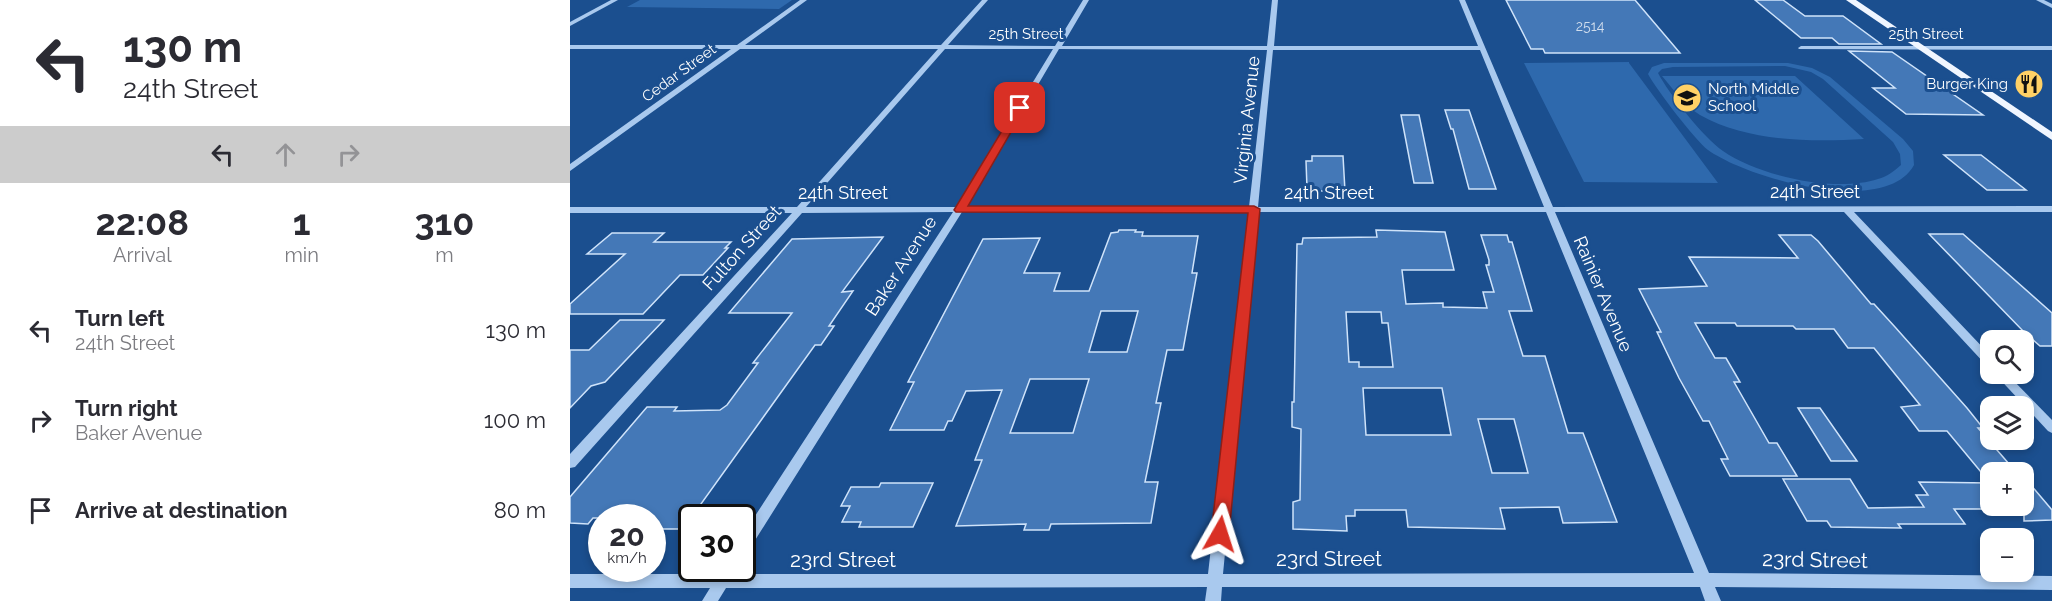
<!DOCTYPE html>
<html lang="en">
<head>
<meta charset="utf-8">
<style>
	:root { --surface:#fff; --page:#f7f7f7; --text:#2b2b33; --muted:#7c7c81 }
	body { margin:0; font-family:Raleway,sans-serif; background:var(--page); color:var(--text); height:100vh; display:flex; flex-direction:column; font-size:22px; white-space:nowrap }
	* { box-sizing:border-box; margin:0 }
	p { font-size:20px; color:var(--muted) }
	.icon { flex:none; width:33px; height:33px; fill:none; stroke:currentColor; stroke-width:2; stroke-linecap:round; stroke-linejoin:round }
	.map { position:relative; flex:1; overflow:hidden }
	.sheet { display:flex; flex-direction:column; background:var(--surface); width:570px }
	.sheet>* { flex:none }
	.guide { background:#fff; color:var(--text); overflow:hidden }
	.buttons { position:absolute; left:1410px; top:330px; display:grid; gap:12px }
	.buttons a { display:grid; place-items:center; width:54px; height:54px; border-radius:12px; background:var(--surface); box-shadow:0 3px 9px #0003; font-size:30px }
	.speed { position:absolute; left:18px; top:504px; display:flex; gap:12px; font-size:30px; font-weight:700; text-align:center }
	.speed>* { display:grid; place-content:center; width:78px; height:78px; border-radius:50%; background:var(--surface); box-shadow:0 3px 9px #0003; line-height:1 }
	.speed small { font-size:15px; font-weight:400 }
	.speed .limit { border:3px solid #111; border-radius:9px; background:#fff; color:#111 }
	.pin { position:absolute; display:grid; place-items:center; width:51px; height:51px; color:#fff; margin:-26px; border-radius:12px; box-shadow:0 3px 9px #0006 }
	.me { position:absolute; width:66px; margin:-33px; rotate:6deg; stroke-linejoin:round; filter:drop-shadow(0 0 4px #0008) }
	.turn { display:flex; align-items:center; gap:21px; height:126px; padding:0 24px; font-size:27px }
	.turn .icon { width:78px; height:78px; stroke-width:2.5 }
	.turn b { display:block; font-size:42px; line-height:51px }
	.lanes { display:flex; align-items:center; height:57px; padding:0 24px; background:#0003; justify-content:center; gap:30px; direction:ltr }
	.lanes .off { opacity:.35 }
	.eta { display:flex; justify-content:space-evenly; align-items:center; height:102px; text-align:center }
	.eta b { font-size:36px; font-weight:700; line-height:42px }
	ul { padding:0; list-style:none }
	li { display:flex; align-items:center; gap:18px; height:90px; padding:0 24px }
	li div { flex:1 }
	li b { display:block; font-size:22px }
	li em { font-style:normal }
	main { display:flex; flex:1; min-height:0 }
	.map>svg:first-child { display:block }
</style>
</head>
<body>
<main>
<section class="sheet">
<div class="guide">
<div class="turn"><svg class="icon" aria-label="left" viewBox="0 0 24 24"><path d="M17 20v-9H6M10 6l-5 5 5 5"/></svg><div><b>130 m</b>24th Street</div></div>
<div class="lanes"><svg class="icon" aria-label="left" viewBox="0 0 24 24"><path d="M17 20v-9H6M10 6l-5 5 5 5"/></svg><svg class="icon off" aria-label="ahead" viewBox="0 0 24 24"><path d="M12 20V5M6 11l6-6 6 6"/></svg><svg class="icon off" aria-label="right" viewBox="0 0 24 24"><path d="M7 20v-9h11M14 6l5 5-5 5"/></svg></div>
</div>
<div class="eta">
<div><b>22:08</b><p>Arrival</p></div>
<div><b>1</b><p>min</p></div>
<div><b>310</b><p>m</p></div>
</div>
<ul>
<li><svg class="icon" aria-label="left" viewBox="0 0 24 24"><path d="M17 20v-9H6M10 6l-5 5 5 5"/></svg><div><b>Turn left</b><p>24th Street</p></div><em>130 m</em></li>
<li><svg class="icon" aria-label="right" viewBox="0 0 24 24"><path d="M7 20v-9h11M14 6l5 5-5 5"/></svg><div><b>Turn right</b><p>Baker Avenue</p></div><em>100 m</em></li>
<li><svg class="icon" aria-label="arrive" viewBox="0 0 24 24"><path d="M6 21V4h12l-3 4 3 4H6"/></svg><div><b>Arrive at destination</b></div><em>80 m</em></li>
</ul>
</section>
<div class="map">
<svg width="1482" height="601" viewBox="0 0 1482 601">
	<rect width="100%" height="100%" fill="#1b4f8f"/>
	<g fill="#2e69ad" fill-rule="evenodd">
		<polygon points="70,0 222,0 209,9 57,7"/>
		<polygon points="1059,62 1059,63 1148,183 1014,182 954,63"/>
		<path d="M1094 63H1218L1242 68 1260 77 1333 139 1343 151 1344 165C1315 218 1177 178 1138 150 1125 140 1086 89 1078 74L1082 67ZM1215 66 1241 72 1253 79 1323 142 1330 154 1331 165C1324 171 1317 177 1308 179 1265 193 1189 176 1153 151 1134 138 1099 94 1088 73L1092 69 1103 67Z"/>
		<path d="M1092 76H1225L1294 139C1241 142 1178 142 1130 115 1115 106 1103 89 1092 76Z"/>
	</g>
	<g fill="#4478b7" stroke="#cfe3fa" stroke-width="1.5" fill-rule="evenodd">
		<polygon points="936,0 1065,0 1110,53 975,53 973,49 961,49"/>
		<polygon points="1185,0 1213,0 1235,16 1273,16 1311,44 1269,44 1262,38 1231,38"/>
		<polygon points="1279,51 1322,52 1413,115 1336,114 1303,88 1325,88"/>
		<polygon points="875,110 899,110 926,189 899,189 883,129 881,129"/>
		<polygon points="831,115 849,115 863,183 844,183"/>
		<polygon points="1374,155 1411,155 1456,190 1417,190"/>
		<polygon points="742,156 773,156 775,191 740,191 740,188 737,188 736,161 742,161"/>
		<path d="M549 230H566L565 232H573L572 236H628L622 273H627L613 350H597L586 403H591L575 482H588L581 523 481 524 479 530H454L456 524 386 526 412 460H405L432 390 396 391 382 421H378L374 430H320L344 382H338L413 239 470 238 454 273H490L484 291H519L541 233 548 232ZM531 311H568L557 352H519ZM460 379H519L503 433H440Z"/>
		<path d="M806 230 875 232 884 270H832L836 304 873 303V307L917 308 913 292H924L916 265H919V260L911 235H937L939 242H942L962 311H939L953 356H975L998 433H1013L1047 522 993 523 989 507 930 508 935 529 838 527 836 510H785V516H776L777 531 723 529V502L730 500 731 429 722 427V402H724L727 244H732L733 238 807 237ZM776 312H811L812 323H818L823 367H789V362H779ZM793 388H872L881 435H796ZM908 419H944L958 473H922Z"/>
		<polygon points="42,233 94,233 84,242 161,242 155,248 158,248 133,275 110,275 73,314 0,314 0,304 55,254 17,254"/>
		<polygon points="1359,234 1393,234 1482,313 1482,346 1470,346 1455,333"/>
		<polygon points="1209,235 1241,235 1248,241 1301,304 1304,304 1325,327 1397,408 1413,428 1408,428 1446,472 1411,472 1377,431 1349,431 1331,407 1350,405 1304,348 1278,348 1264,329 1226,329 1223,326 1167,326 1165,323 1125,323 1145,358 1156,358 1170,382 1164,382 1199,443 1207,443 1227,476 1160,476 1151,459 1158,459 1139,421 1133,421 1109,378 1087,332 1091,332 1069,289 1137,286 1119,257 1228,258"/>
		<polygon points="313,237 272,292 283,291 259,326 264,326 251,345 245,345 113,529 82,529 82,518 23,518 18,524 0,523 0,497 77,407 107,407 104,411 150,410 157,405 188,363 183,363 222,313 159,313 222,239"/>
		<polygon points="50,320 94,320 35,382 21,386 0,408 0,350 19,350"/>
		<polygon points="1228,408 1250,408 1287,461 1261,461"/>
		<polygon points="1454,477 1482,510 1482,520 1454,521"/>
		<polygon points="1213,479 1280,479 1298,508 1354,507 1346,495 1358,495 1349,482 1420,483 1420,509 1384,509 1395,524 1328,524 1331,528 1261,527 1257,521 1237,521"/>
		<polygon points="311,483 363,483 343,527 289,527 291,522 272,522 280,506 271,506 281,487 309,487"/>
	</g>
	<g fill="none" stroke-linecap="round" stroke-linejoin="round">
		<g fill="#a9c9ee" fill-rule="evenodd">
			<polygon points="41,0 48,0 0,26 0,22"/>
			<path d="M230 0H237L175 45H371L412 0H418L378 45 485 46 513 0H519L492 46H697L702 0H708L704 46H908L889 0H895L983 207 1482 206V212H1284L1420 355V366L1416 365 1274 212H985L1139 573 1482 576V590L1145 587 1151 601H1135L1130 587H652L651 601H635L637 587 156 588 148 601H132L140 588H0V574H148L152 568H167L164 574H638L679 212H392L177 553 172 555V536L383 212 232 213 5 467 0 468V454L222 213H0V207H227L368 49H170L0 171V164L161 49H0V45H167ZM375 49H483L387 207H236ZM489 49 697 50 679 207H396ZM703 50H910L974 207H688ZM688 212H976L1124 573 653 574Z"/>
			<polygon points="1466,0 1474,0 1482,4 1482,8"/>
			<polygon points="1231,46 1482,46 1482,50 1229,49 1228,48"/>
			<polygon points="1425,374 1437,374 1482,420 1482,433 1478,431"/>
		</g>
		<polygon fill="#f0f6ff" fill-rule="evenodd" points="1276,0 1286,0 1482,132 1482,140"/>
	</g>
	<polygon fill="#d93025" stroke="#8d1f18" stroke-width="1.5" points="447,106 455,108 398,206 684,206 690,209 659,534 657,540 650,542 644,540 641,534 678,213 386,212 384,210"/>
	<defs>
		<g id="restaurant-disc" transform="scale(1.5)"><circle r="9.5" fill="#ffd166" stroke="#1b4f8f"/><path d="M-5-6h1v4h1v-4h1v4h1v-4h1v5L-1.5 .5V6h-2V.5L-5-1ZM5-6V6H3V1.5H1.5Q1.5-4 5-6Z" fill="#111"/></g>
		<g id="school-disc" transform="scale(1.5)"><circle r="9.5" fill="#ffd166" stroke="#1b4f8f"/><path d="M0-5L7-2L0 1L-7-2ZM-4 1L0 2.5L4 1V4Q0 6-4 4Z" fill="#111"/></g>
	</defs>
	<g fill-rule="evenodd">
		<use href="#restaurant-disc" x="1459" y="84"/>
		<use href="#school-disc" x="1117" y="98"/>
	</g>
	<g text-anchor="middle" stroke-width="6" stroke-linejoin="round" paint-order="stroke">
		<g font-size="14" fill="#d0dded">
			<text x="1020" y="31">2514</text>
		</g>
		<g font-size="15" fill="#fff" stroke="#1b4f8f">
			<text x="456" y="39">25th Street</text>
			<text x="1356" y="39">25th Street</text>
			<text transform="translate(109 73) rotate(-36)" y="5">Cedar Street</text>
		</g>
		<g font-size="15" fill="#fff" stroke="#1b4f8f" text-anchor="end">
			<text x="1438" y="89">Burger King</text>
			<text x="1138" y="94" text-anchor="start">North Middle<tspan x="1138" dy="17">School</tspan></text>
		</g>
		<g font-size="18" fill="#fff" stroke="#1b4f8f">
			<text transform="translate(677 120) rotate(-84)" y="6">Virginia Avenue</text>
			<text x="1245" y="198">24th Street</text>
			<text x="273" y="199">24th Street</text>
			<text x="759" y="199">24th Street</text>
			<text transform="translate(172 248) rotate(-48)" y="6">Fulton Street</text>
			<text transform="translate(331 266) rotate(-57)" y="6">Baker Avenue</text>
			<text transform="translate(1033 294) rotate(67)" y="6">Rainier Avenue</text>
		</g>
		<g font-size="21" fill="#fff" stroke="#1b4f8f">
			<text x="759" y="566">23rd Street</text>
			<text x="273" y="567">23rd Street</text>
			<text transform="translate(1245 560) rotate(1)" y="7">23rd Street</text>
		</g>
	</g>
</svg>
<div class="buttons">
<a><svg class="icon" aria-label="search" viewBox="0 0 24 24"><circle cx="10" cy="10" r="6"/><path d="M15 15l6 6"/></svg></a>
<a><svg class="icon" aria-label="layers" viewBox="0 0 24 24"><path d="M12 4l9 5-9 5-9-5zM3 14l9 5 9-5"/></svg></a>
<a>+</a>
<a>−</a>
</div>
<div class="speed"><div>20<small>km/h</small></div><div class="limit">30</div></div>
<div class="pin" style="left:450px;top:108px;background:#d93025"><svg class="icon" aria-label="arrive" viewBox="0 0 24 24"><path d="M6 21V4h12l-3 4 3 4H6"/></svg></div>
<svg class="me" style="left:650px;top:534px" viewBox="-20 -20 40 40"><path d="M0-17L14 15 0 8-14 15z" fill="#d93025" stroke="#fff" stroke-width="4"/></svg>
</div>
</main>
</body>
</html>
